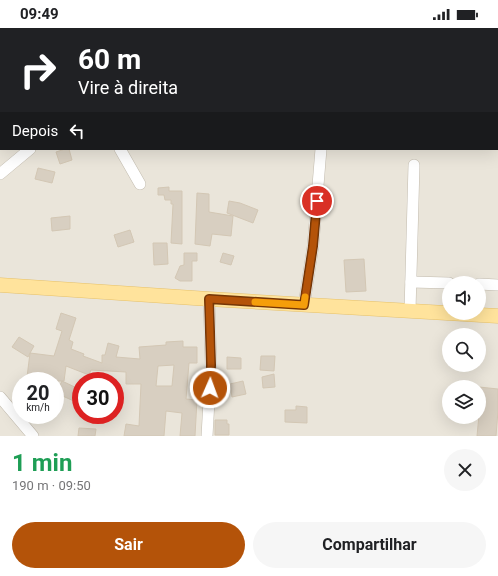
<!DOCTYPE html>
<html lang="pt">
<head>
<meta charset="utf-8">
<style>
	:root { --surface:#fff; --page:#f6f6f6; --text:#202124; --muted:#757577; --accent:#b45309 }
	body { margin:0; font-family:Roboto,sans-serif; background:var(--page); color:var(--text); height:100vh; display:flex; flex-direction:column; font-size:15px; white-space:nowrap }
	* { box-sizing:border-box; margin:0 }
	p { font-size:13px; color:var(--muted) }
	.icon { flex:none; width:22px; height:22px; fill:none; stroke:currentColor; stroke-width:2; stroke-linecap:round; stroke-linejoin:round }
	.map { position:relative; height:408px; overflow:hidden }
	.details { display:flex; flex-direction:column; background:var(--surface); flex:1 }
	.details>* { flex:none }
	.top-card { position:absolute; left:0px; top:0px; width:498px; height:122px; box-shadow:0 4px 16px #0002; background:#202124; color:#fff; overflow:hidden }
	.fabs { position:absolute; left:442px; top:248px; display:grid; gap:8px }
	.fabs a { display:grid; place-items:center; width:44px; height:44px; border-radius:50%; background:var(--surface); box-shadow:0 4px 16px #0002; font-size:20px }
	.speed { position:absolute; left:12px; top:344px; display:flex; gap:8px; font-size:20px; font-weight:700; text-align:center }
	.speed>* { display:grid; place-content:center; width:52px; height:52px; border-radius:50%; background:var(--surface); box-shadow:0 4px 16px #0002; line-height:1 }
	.speed small { font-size:10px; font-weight:400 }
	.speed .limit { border:6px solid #d22; background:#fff; color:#111 }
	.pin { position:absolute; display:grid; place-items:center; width:34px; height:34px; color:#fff; margin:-17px; border:2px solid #fff; border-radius:50%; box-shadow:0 1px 4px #0007 }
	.me { position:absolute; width:44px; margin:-22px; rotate:2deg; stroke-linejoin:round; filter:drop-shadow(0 0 3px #0008) }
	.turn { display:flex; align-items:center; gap:14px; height:84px; padding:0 12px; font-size:18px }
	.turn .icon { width:52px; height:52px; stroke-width:2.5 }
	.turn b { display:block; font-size:28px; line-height:34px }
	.then { display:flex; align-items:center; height:38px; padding:0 12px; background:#0003; gap:8px; font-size:15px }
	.round { display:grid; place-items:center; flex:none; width:42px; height:42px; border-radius:21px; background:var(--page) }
	.headline { display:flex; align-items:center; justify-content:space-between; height:68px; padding:0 12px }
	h1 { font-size:24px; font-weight:700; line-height:30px; color:#1e9e55 }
	.action { display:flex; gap:8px; margin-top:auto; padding:8px 12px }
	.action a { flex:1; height:46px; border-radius:24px; background:var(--accent); color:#fff; font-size:16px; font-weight:700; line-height:46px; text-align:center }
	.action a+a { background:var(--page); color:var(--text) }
	.status { display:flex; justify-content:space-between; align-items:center; height:28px; padding:0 20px; background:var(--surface); direction:ltr }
	.status svg { height:11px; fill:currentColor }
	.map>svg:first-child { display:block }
</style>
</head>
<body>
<div class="status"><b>09:49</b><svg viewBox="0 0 49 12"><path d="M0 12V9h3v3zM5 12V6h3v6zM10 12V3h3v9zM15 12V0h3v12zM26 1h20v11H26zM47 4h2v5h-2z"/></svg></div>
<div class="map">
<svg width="498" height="408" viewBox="0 0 498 408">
	<rect width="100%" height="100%" fill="#f6f3ec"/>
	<path fill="#eae5da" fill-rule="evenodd" d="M0 0H498V408H0ZM1 1H497V121H1ZM449 255H479V285H449ZM449 307H479V337H449ZM21 353H55V387H21ZM81 353H115V387H81ZM449 359H479V389H449Z"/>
	<g fill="#d8cfc1" stroke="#d3c7b4" fill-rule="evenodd">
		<polygon points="65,121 69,121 72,132 60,136 56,124"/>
		<polygon points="38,140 55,144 52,155 35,151"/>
		<polygon points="169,159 169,163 182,163 182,216 171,215 173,176 171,176 171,172 165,172 164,167 158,167 158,160"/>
		<polygon points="197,165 209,166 209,184 233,188 231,208 212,206 210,218 195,216"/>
		<polygon points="229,173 240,175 258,182 253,195 227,185"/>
		<polygon points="70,188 70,201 52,203 51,190"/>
		<polygon points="130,202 134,214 118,219 114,207"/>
		<polygon points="153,215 167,215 168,236 154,237"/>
		<polygon points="184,225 197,225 197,233 192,233 192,253 180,253 175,250 180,238 184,237"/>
		<polygon points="223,225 234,228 231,237 220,234"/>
		<polygon points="364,231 366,263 346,264 344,232"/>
		<path d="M61 285 76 290 69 312 73 314 71 321 84 326 83 328 102 335V327H105L108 315 119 318 116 329 140 331 139 319 166 317V314L183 313V319H197V335H189L186 371 197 372 195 408H180L182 385 166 383 164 408H124L126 396 139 398 141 356H126V344L91 342 89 347 66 338 64 353H36L39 350 27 349 30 325 28 329 12 319 19 309 34 318 30 325 54 328 62 303 56 301ZM174 337 172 358H156L158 338Z"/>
		<polygon points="261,328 275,328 274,343 260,342"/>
		<polygon points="227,329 241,330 241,341 227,341"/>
		<polygon points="274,346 275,359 263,360 262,349"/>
		<polygon points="62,353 81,362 76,374 56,365"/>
		<polygon points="243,353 246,366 232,369 230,356"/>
		<polygon points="479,359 498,361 498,383 496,408 477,408 480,377 479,377"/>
		<polygon points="296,378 307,379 307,395 285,394 285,382 296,382"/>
		<polygon points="215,392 227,392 227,396 229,396 229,407 215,407"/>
		<polygon points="79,400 96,401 95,408 78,408"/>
	</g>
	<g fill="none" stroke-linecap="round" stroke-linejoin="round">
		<g stroke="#c2bbae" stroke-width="12">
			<g id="minor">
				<polyline points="46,0 50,1"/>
				<polyline points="170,1 171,0"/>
				<polyline points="331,1 331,0"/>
				<polyline points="120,121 140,156"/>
				<polyline points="0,146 30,121"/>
				<polyline points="411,254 449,255"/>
				<polyline points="479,256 498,257"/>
				<polyline points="304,277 313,218 321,121"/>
				<polyline points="410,283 414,137"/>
				<polyline points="0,369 33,408"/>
				<polyline points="207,408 211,337 209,271"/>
			</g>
		</g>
		<g stroke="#e6c16a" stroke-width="15">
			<polyline id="major" points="0,257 209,271 498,288"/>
		</g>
		<use href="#minor" stroke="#fff" stroke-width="11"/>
		<use href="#major" stroke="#ffe39c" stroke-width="14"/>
	</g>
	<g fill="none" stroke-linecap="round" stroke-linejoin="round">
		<g stroke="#753606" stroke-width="10">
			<polyline id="route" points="210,360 211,337 209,271 304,277 313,218 317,173"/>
		</g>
		<use href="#route" stroke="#b45309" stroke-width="7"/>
		<polyline stroke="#f59e0b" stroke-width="7" points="255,274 304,277 305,269"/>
	</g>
</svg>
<div class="fabs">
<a><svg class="icon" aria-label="sound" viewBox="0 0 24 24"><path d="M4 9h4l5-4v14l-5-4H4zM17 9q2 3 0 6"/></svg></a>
<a><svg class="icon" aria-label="search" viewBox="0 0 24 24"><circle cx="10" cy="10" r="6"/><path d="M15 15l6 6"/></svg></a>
<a><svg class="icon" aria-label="layers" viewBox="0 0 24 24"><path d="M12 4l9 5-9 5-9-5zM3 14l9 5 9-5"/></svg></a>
</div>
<div class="speed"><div>20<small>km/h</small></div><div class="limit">30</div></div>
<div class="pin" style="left:317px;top:173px;background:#d93025"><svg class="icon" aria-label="arrive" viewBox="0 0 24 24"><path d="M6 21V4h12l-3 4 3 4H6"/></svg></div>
<svg class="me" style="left:210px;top:360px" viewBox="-20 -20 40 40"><circle r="17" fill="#b45309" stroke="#fff" stroke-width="3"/><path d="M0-11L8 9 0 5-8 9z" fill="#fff"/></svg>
<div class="top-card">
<div class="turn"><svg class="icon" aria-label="right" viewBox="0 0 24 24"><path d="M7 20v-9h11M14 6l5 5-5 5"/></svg><div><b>60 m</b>Vire à direita</div></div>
<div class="then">Depois<svg class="icon" aria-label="left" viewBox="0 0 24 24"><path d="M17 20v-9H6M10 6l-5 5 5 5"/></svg></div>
</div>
</div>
<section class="details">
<div class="headline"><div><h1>1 min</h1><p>190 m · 09:50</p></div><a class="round"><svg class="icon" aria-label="close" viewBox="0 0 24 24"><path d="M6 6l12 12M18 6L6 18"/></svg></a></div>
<div class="action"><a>Sair</a><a>Compartilhar</a></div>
</section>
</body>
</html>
